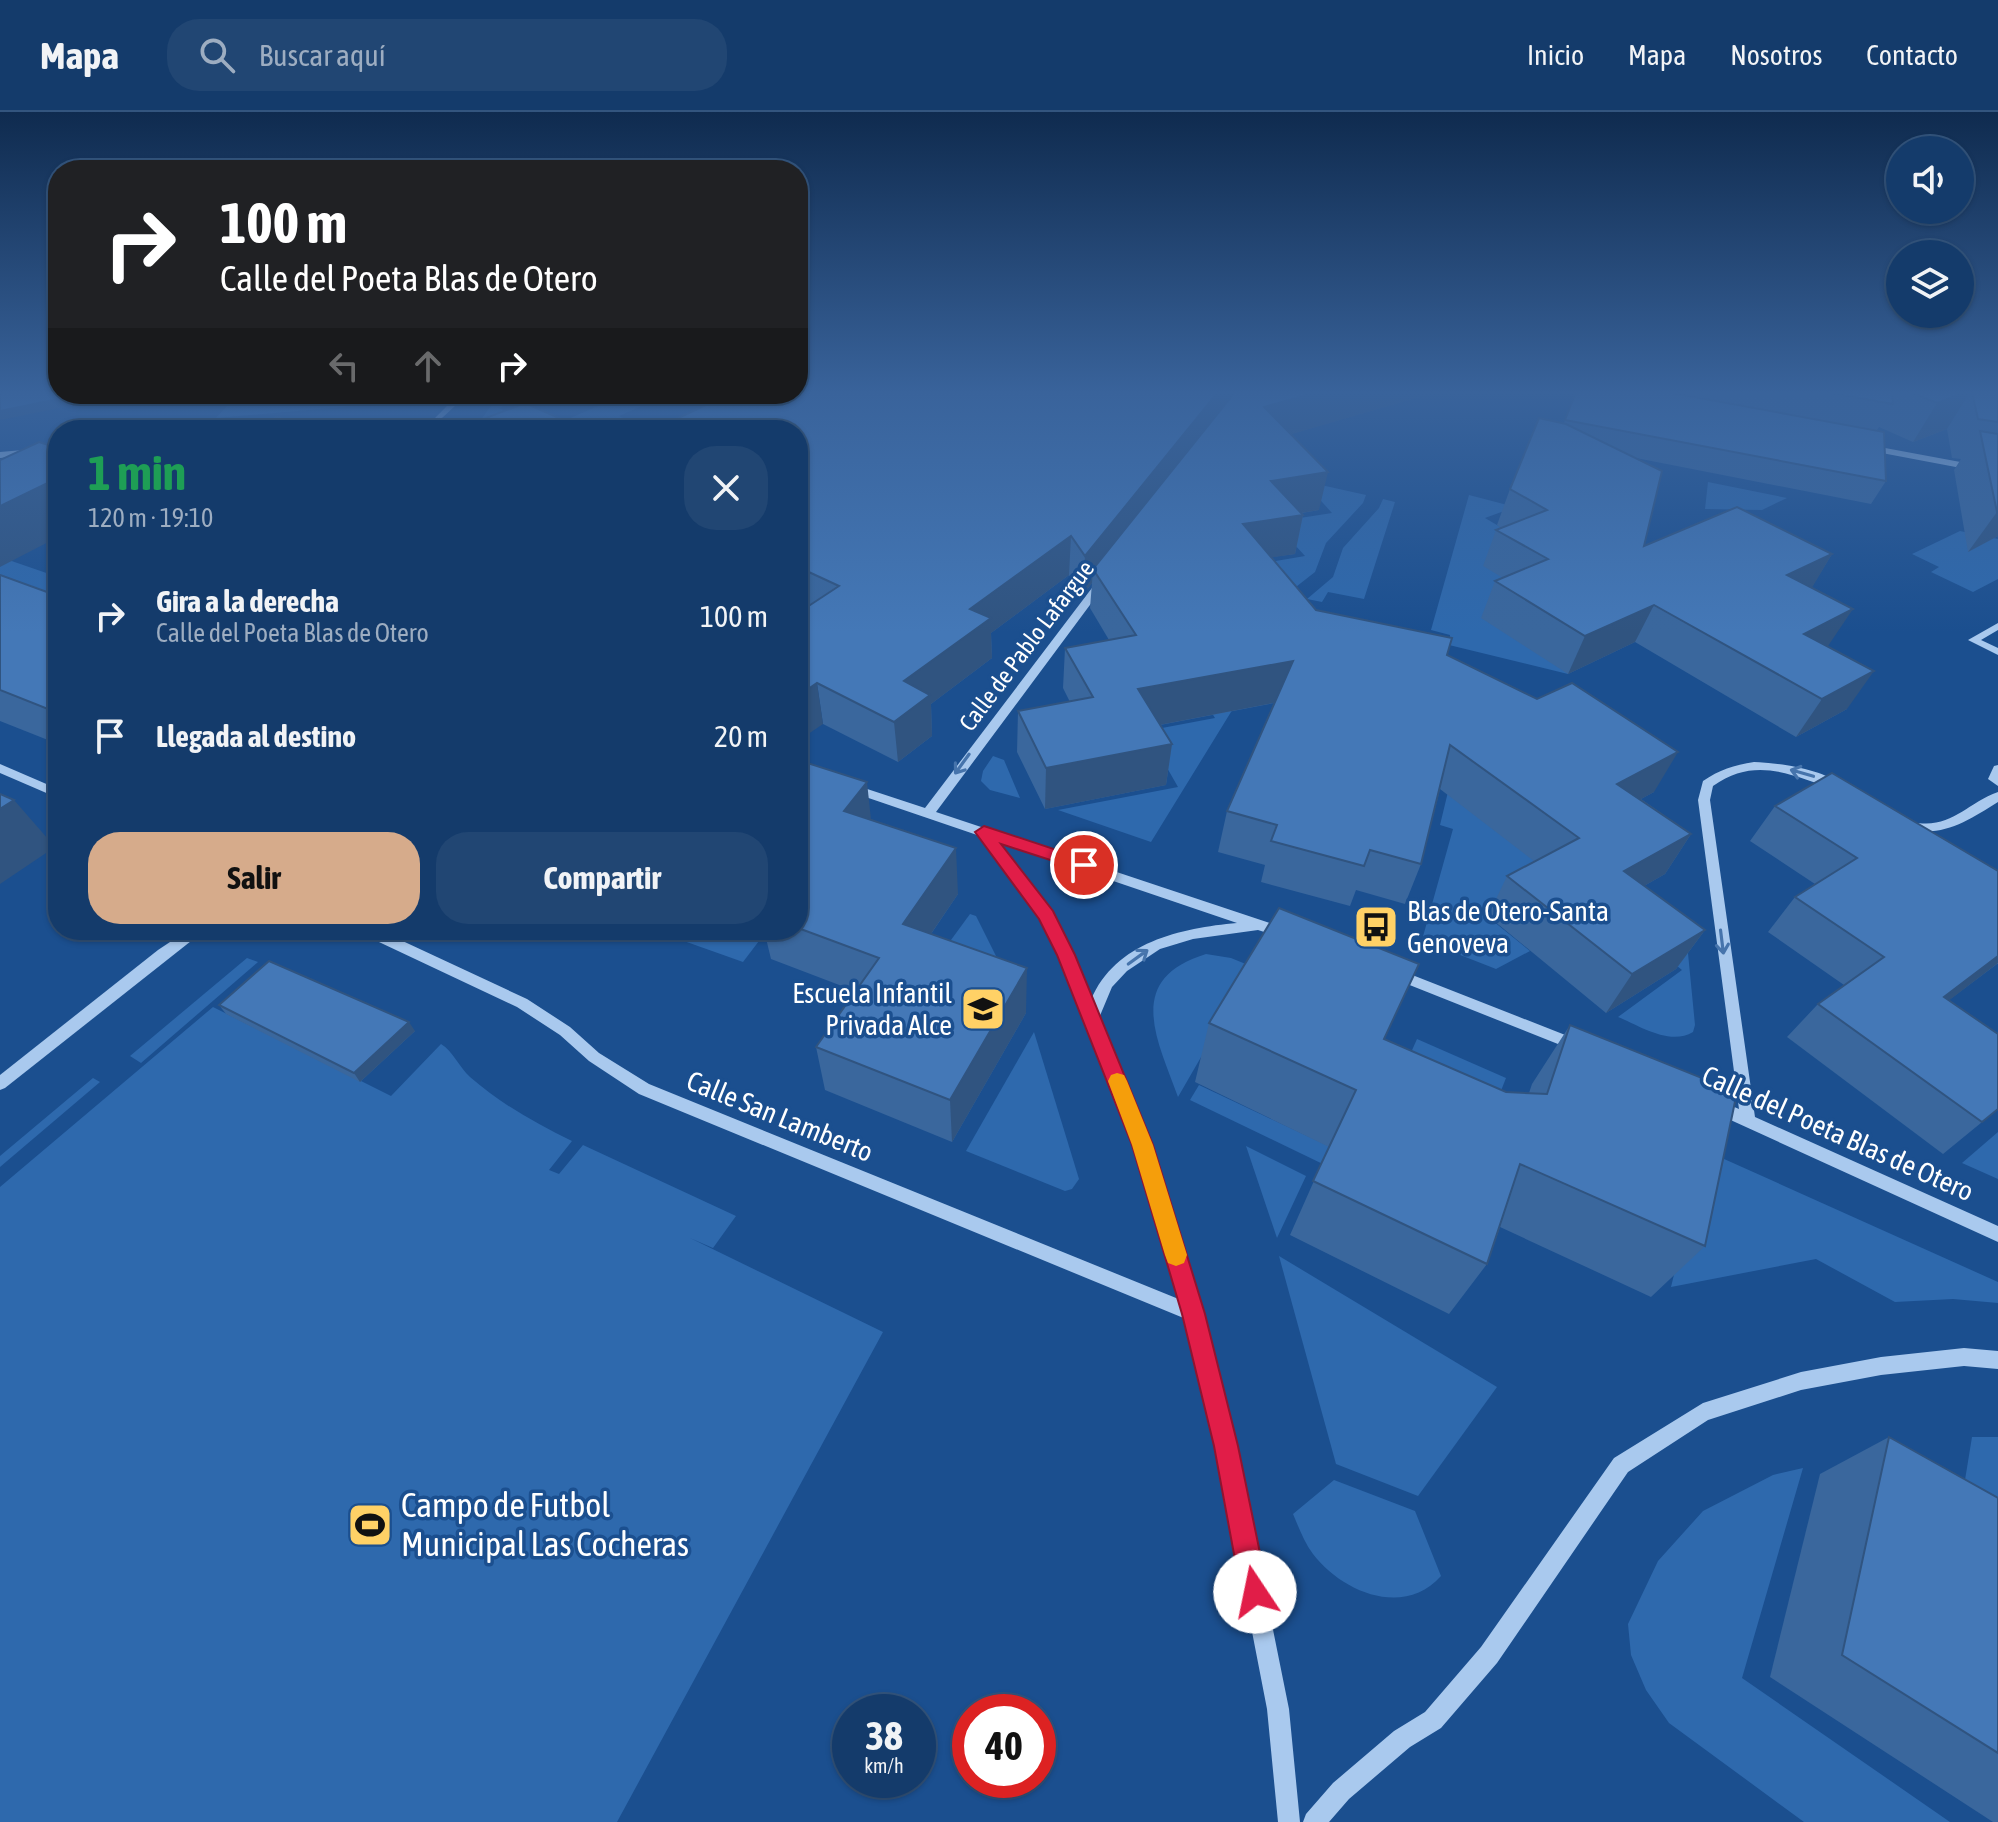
<!DOCTYPE html>
<html lang="es">
<head>
<meta charset="utf-8">
<style>
	:root { --surface:#143b6b; --page:#214673; --text:#f1f3f6; --muted:#9dadc1; --line:#33557e; --accent:#d6ab8b }
	body { margin:0; font-family:"Asap Condensed",sans-serif; background:var(--page); color:var(--text); height:100vh; display:flex; flex-direction:column; font-size:30px; white-space:nowrap }
	* { box-sizing:border-box; margin:0 }
	p { font-size:26px; color:var(--muted) }
	.icon { flex:none; width:44px; height:44px; fill:none; stroke:currentColor; stroke-width:2; stroke-linecap:round; stroke-linejoin:round }
	.map { position:relative; flex:1; overflow:hidden }
	.details { position:absolute; left:48px; top:308px; width:760px; height:520px; display:flex; flex-direction:column; background:var(--surface); border-radius:32px; box-shadow:0 2px 6px #0004,0 0 0 2px var(--line) }
	.details>* { flex:none }
	.top-card { position:absolute; left:48px; top:48px; width:760px; height:244px; border-radius:32px; box-shadow:0 2px 6px #0004,0 0 0 2px var(--line); background:#202124; color:#fff; overflow:hidden }
	.buttons { position:absolute; left:1886px; top:24px; display:grid; gap:16px }
	.buttons a { display:grid; place-items:center; width:88px; height:88px; border-radius:50%; background:var(--surface); box-shadow:0 2px 6px #0004,0 0 0 2px var(--line); font-size:40px }
	.speed { position:absolute; left:832px; top:1582px; display:flex; gap:16px; font-size:40px; font-weight:700; text-align:center }
	.speed>* { display:grid; place-content:center; width:104px; height:104px; border-radius:50%; background:var(--surface); box-shadow:0 2px 6px #0004,0 0 0 2px var(--line); line-height:1 }
	.speed small { font-size:20px; font-weight:400 }
	.speed .limit { border:12px solid #d22; background:#fff; color:#111 }
	.pin { position:absolute; display:grid; place-items:center; width:68px; height:68px; color:#fff; margin:-34px; border:4px solid #fff; border-radius:50%; box-shadow:0 2px 8px #0007 }
	.me { position:absolute; width:88px; margin:-44px; rotate:349deg; stroke-linejoin:round; filter:drop-shadow(0 0 6px #0008) }
	.turn { display:flex; align-items:center; gap:28px; height:168px; padding:0 40px; font-size:36px }
	.turn .icon { width:104px; height:104px; stroke-width:2.5 }
	.turn b { display:block; font-size:56px; line-height:68px }
	.lanes { display:flex; align-items:center; height:76px; padding:0 40px; background:#0003; justify-content:center; gap:40px; direction:ltr }
	.lanes .off { opacity:.35 }
	.round { display:grid; place-items:center; flex:none; width:84px; height:84px; border-radius:32px; background:var(--page) }
	.head { display:flex; align-items:center; justify-content:space-between; height:136px; padding:0 40px }
	h1 { font-size:48px; font-weight:700; line-height:60px; color:#1e9e55 }
	.primary-button { display:flex; gap:16px; margin-top:auto; padding:16px 40px }
	.primary-button a { flex:1; height:92px; border-radius:32px; background:var(--accent); color:#111; font-size:32px; font-weight:700; line-height:92px; text-align:center }
	.primary-button a+a { background:var(--page); color:var(--text) }
	ul { padding:0; list-style:none }
	li { display:flex; align-items:center; gap:24px; height:120px; padding:0 40px }
	li div { flex:1 }
	li b { display:block; font-size:30px }
	li em { font-style:normal }
	header { display:flex; align-items:center; gap:48px; box-sizing:border-box; height:112px; padding:0 40px; background:var(--surface); border-bottom:2px solid var(--line) }
	header strong { font-size:38px }
	nav { display:flex; gap:44px; margin-inline-start:auto; font-size:28px }
	.search { width:560px; height:72px; background:var(--page); display:flex; align-items:center; gap:20px; box-sizing:border-box; padding:0 28px; border-radius:32px; color:var(--muted); font-size:30px }
	.map>svg:first-child { display:block }
</style>
</head>
<body>
<header>
<strong>Mapa</strong>
<div class="search"><svg class="icon" aria-label="search" viewBox="0 0 24 24"><circle cx="10" cy="10" r="6"/><path d="M15 15l6 6"/></svg>Buscar aquí</div>
<nav><a>Inicio</a><a>Mapa</a><a>Nosotros</a><a>Contacto</a></nav>
</header>
<div class="map">
<svg width="1998" height="1710" viewBox="0 0 1998 1710">
	<rect width="100%" height="100%" fill="#1b4f8f"/>
	<g fill="#2e69ad">
		<polygon points="238,282 408,282 389,291 216,306"/>
		<polygon points="505,282 527,284 499,296 545,317 619,285 613,282 667,283 619,304 651,318 474,318 490,295"/>
		<polygon points="1303,369 1366,383 1363,391 1326,431 1315,460 1278,489 1252,453 1305,444 1274,410 1332,401"/>
		<polygon points="1708,370 1787,386 1762,398 1705,397"/>
		<polygon points="1469,383 1515,395 1485,406 1533,434 1533,484 1568,562 1449,533 1450,523 1431,518"/>
		<polygon points="1383,387 1395,390 1364,487 1328,480 1322,490 1307,487 1333,465 1343,436 1379,396"/>
		<polygon points="1960,419 1998,427 1998,467 1973,480 1931,460 1939,455 1912,442"/>
		<polygon points="0,445 58,465 58,476 31,491 0,479"/>
		<polygon points="1184,557 1255,561 1151,730 1058,698 1178,675 1146,619 1215,606"/>
		<polygon points="1472,580 1557,766 1488,805 1530,839 1496,857 1422,828 1453,717 1440,713"/>
		<polygon points="993,644 1004,648 1020,686 990,678 981,669 983,659"/>
		<polygon points="970,802 976,804 1009,870 940,843"/>
		<polygon points="671,818 741,818 762,825 743,850 667,823"/>
		<path d="M1634 819 1687 831 1695 913 1693 920C1670 934 1640 914 1618 905L1682 858Z"/>
		<path d="M1206 842 1231 846 1253 855 1178 985C1157 927 1124 867 1206 842Z"/>
		<polygon points="247,846 258,850 141,951 130,944"/>
		<path d="M213 895 391 984 441 932C453 939 459 955 470 965 501 992 535 1011 572 1029L549 1058 559 1062 583 1033 736 1104 713 1136 690 1126 883 1220 617 1710H0V1075Z"/>
		<polygon points="1034,920 1079,1067 1072,1077 1065,1079 966,1039"/>
		<polygon points="1417,927 1506,966 1477,1040 1385,999"/>
		<polygon points="93,966 100,970 0,1055 0,1044"/>
		<polygon points="1199,973 1337,1038 1329,1055 1190,988"/>
		<polygon points="1998,1020 1998,1067 1962,1051"/>
		<polygon points="1246,1034 1306,1064 1277,1126"/>
		<polygon points="1704,1038 1998,1170 1998,1191 1953,1187 1895,1190 1816,1147 1671,1175"/>
		<polygon points="1279,1144 1497,1275 1418,1384 1336,1352"/>
		<polygon points="1972,1325 1998,1325 1998,1440 1957,1417"/>
		<polygon points="1803,1356 1742,1566 1950,1710 1804,1710 1669,1611 1646,1578 1631,1543 1628,1512 1658,1449 1703,1399 1773,1363"/>
		<path d="M1334 1368 1415 1399 1441 1464C1404 1506 1342 1480 1313 1442 1304 1430 1299 1416 1293 1402Z"/>
	</g>
	<g fill="none" stroke-linecap="round" stroke-linejoin="round">
		<g fill="#a9c9ee" fill-rule="evenodd">
			<polygon points="459,282 468,282 430,317 426,315 430,311 328,318 289,318 293,315 435,306"/>
			<polygon points="1869,333 1998,357 1998,363 1866,338 1865,336"/>
			<polygon points="58,335 58,341 0,346 0,340"/>
			<path d="M1098 468 1107 470 936 700 1288 817 1290 821 1283 826 1258 818 1193 827 1160 837 1127 859 1112 875 1099 906 1151 1033 1203 1202 1236 1334 1289 1597 1300 1710H1278L1267 1597 1216 1334 1186 1207 639 982 589 949 560 923 517 895 362 822 360 818H379L527 887 570 915 599 941 649 972 1181 1188 1135 1033 1059 843 1041 807 980 724 848 679 846 676 852 672 925 696ZM998 730 1237 811C1181 816 1115 830 1091 888L1073 843 1051 800Z"/>
			<polygon points="1998,511 1998,518 1981,528 1998,536 1998,543 1968,528"/>
			<path d="M1754 650C1780 651 1823 657 1843 674L1837 678C1792 664 1757 643 1713 674L1710 688 1755 1005 1998 1114V1130L1713 1000 1710 995 1713 990 1718 988 1739 997 1698 688 1703 669C1719 658 1734 653 1754 650Z"/>
			<polygon points="0,652 58,677 58,686 0,661"/>
			<polygon points="1998,653 1998,674 1988,667 1994,654"/>
			<path d="M1998 680V690C1969 708 1943 726 1908 717L1906 714 1912 710C1951 718 1965 692 1998 680Z"/>
			<polygon points="188,818 205,818 5,976 0,978 0,963 158,838"/>
			<polygon points="1397,857 1583,930 1585,934 1583,938 1578,940 1573,938 1392,866 1390,862 1392,858"/>
			<polygon points="1964,1236 1998,1239 1998,1257 1964,1254 1881,1263 1801,1278 1708,1308 1628,1360 1497,1551 1441,1616 1410,1635 1349,1687 1329,1710 1303,1710 1306,1702 1333,1671 1394,1619 1425,1600 1481,1535 1614,1346 1703,1291 1801,1260 1881,1245"/>
		</g>
	</g>
	<g fill="#3a679d">
		<polygon points="798,280 1436,280 1291,322 1319,398 1302,401 1303,403 1295,442 1271,445 1316,498 1447,543 1654,680 1641,687 1691,722 1665,762 1644,774 1705,818 1676,857 1606,901 1488,804 1507,764 1535,750 1440,677 1421,752 1405,792 1356,778 1350,794 1261,770 1265,753 1218,740 1227,699 1274,591 1160,613 1172,632 1166,673 1045,697 1017,640 1018,599 1070,590 1063,576 1065,536 1109,528 1090,496 1092,471 1082,484 1069,463 991,521 992,546 931,592 932,624 898,650 823,612 806,496 798,492 798,318 707,293 680,282 798,282"/>
		<polygon points="1576,280 1998,280 1998,424 1968,440 1954,358 1961,347 1952,346 1947,317 1913,330 1879,315 1877,318 1886,369 1871,392 1636,346 1644,434 1832,442 1811,476 1847,597 1796,625 1635,530 1568,562 1481,506 1495,469 1503,466 1483,454 1496,418 1501,416 1497,413 1510,377 1564,311"/>
		<polygon points="0,463 58,484 58,632 0,609"/>
		<polygon points="798,648 871,708 958,782 931,822 1026,901 952,1030 825,978 816,935 855,879 771,847 764,818 798,818"/>
		<polygon points="1775,694 1998,759 1998,852 1997,852 1949,888 1998,997 1943,1042 1787,925 1818,892 1844,873 1768,820 1795,785 1815,772 1750,729"/>
		<polygon points="219,893 415,919 360,970 226,902"/>
		<polygon points="1209,911 1385,928 1506,980 1529,981 1532,972 1570,913 1705,1134 1651,1185 1500,1115 1487,1152 1449,1202 1290,1123 1329,1035 1195,970"/>
		<polygon points="1889,1325 1998,1386 1998,1710 1993,1710 1770,1565 1820,1362"/>
	</g>
	<g fill="#305480">
		<polygon points="1218,280 1241,280 1093,457 1092,471 1082,484 1085,444"/>
		<polygon points="1318,280 1436,280 1258,332 1264,295"/>
		<polygon points="1966,280 1970,280 1947,317 1913,330 1937,291"/>
		<polygon points="82,282 127,282 1,308 0,307 0,299"/>
		<polygon points="1328,360 1319,398 1264,407 1271,369"/>
		<polygon points="58,366 58,425 0,455 0,394"/>
		<polygon points="1998,399 1998,424 1968,440 1997,400"/>
		<polygon points="1303,403 1295,442 1236,451 1243,412"/>
		<polygon points="1071,424 1069,463 991,521 992,546 931,592 932,624 898,650 894,610 904,569 970,497"/>
		<polygon points="1832,442 1810,479 1787,463"/>
		<polygon points="1654,493 1635,530 1568,562 1585,524"/>
		<polygon points="1853,497 1828,534 1804,522"/>
		<polygon points="1293,549 1283,589 1133,618 1138,577"/>
		<polygon points="1874,559 1847,597 1796,625 1822,587"/>
		<polygon points="817,571 823,612 798,629 798,584"/>
		<polygon points="1172,632 1166,673 1045,697 1046,656"/>
		<polygon points="1678,640 1654,680 1595,712 1617,672"/>
		<polygon points="867,670 872,717 844,699"/>
		<polygon points="14,688 55,735 0,772 0,697"/>
		<polygon points="1691,722 1665,762 1600,799 1624,759"/>
		<polygon points="956,736 958,782 907,857 903,812"/>
		<polygon points="1705,818 1676,857 1606,901 1632,862"/>
		<polygon points="1998,844 1998,851 1909,919 1944,885"/>
		<polygon points="1027,856 1026,901 952,1030 950,988"/>
		<polygon points="409,910 415,919 360,970 354,961"/>
	</g>
	<g fill="#4478b7" stroke="#305480" stroke-width="2">
		<polygon points="0,280 58,280 58,282 82,282 0,299"/>
		<polygon points="798,280 1218,280 1085,444 1071,424 970,497 991,506 904,569 930,583 894,610 817,571 798,584 798,501 839,474 798,455 798,318 653,318 729,282 798,282"/>
		<polygon points="1235,280 1318,280 1264,295 1328,360 1271,369 1303,403 1243,412 1316,498 1452,526 1447,543 1537,587 1572,571 1678,640 1617,672 1691,722 1624,759 1705,818 1632,862 1507,764 1579,726 1450,633 1421,752 1370,738 1364,754 1271,729 1277,713 1227,699 1293,549 1138,577 1172,632 1046,656 1018,599 1093,585 1065,536 1136,523 1093,457"/>
		<polygon points="1576,280 1667,280 1884,320 1886,369 1565,308"/>
		<polygon points="1825,280 1892,280 1893,292"/>
		<polygon points="1910,280 1966,280 1937,291"/>
		<polygon points="1972,280 1998,280 1998,310 1978,307"/>
		<polygon points="525,291 577,314 567,318 455,318"/>
		<polygon points="277,305 325,318 252,318"/>
		<polygon points="1539,306 1566,312 1662,359 1644,434 1737,395 1832,442 1787,463 1853,497 1804,522 1874,559 1822,587 1654,493 1585,524 1495,469 1548,447 1496,418 1547,398 1510,377"/>
		<polygon points="1980,319 1998,322 1998,399 1997,400"/>
		<polygon points="39,330 58,336 58,366 0,394 0,348"/>
		<polygon points="0,463 58,484 58,601 0,578"/>
		<polygon points="798,648 867,670 844,699 956,736 903,812 1027,856 950,988 816,935 879,846 798,816"/>
		<polygon points="1832,661 1998,759 1998,844 1944,885 1998,922 1998,997 1982,1010 1818,892 1884,845 1795,785 1857,746 1775,694"/>
		<polygon points="0,682 14,688 0,697"/>
		<polygon points="1279,796 1419,852 1384,927 1506,980 1547,982 1570,913 1737,980 1705,1134 1520,1052 1487,1152 1313,1069 1356,978 1209,911"/>
		<polygon points="269,849 409,910 354,961 219,893"/>
		<polygon points="1889,1325 1998,1386 1998,1641 1842,1543"/>
	</g>
	<defs><path id="oneway-shaft" d="M-6 0H5M1.5-3L5.5 0L1.5 3" fill="none" stroke-width="1.6" stroke-linecap="round" stroke-linejoin="round" transform="scale(2)"/></defs>
	<g stroke="#4674ac">
		<use href="#oneway-shaft" transform="translate(962 652) rotate(126)"/>
		<use href="#oneway-shaft" transform="translate(1802 661) rotate(-164)"/>
		<use href="#oneway-shaft" transform="translate(1722 830) rotate(83)"/>
		<use href="#oneway-shaft" transform="translate(1138 845) rotate(-36)"/>
	</g>
	<linearGradient id="sky" x2="0" y2="1"><stop stop-color="#0f2b4f"/><stop offset="0.54" stop-color="#39639b"/><stop offset="1" stop-color="#39639b" stop-opacity="0"/></linearGradient>
	<rect width="1998" height="520" fill="url(#sky)"/>
	<polygon fill="#e11d48" stroke="#92132f" stroke-width="2" points="984,714 1090,749 1092,753 1084,759 1001,732 1053,799 1075,843 1153,1033 1205,1202 1238,1334 1268,1480 1264,1489 1255,1493 1245,1489 1241,1480 1214,1334 1182,1202 1132,1033 1057,843 1039,807 975,720"/>
	<polygon fill="#f59e0b" points="1117,961 1124,963 1127,969 1153,1033 1187,1143 1184,1151 1176,1154 1168,1151 1165,1143 1132,1033 1108,969 1111,963"/>
	<defs>
		<g id="bus-square" transform="scale(2.3)"><rect x="-9" y="-9" width="18" height="18" rx="4" fill="#ffd166" stroke="#1b4f8f"/><path d="M-5-6H5V4H4V6H2V4H-2V6H-4V4H-5ZM-3.5-4V0h7V-4ZM-3.5 1.2v1.5H-2V1.2ZM2 1.2v1.5H3.5V1.2Z" fill="#111"/></g>
		<g id="school-square" transform="scale(2.3)"><rect x="-9" y="-9" width="18" height="18" rx="4" fill="#ffd166" stroke="#1b4f8f"/><path d="M0-5L7-2L0 1L-7-2ZM-4 1L0 2.5L4 1V4Q0 6-4 4Z" fill="#111"/></g>
		<g id="stadium-square" transform="scale(2.3)"><rect x="-9" y="-9" width="18" height="18" rx="4" fill="#ffd166" stroke="#1b4f8f"/><path d="M0-5a6.5 5 0 1 0 0 10a6.5 5 0 1 0 0-10ZM-3.5-1.8h7v3.6h-7Z" fill="#111"/></g>
	</defs>
	<g fill-rule="evenodd">
		<use href="#bus-square" x="1376" y="815"/>
		<use href="#school-square" x="983" y="897"/>
		<use href="#stadium-square" x="370" y="1413"/>
	</g>
	<g text-anchor="middle" stroke-width="7" stroke-linejoin="round" paint-order="stroke">
		<g font-size="24" fill="#fff" stroke="#1b4f8f">
			<text transform="translate(1027 534) rotate(-53)" y="8">Calle de Pablo Lafargue</text>
		</g>
		<g font-size="28" fill="#fff" stroke="#1b4f8f" text-anchor="start">
			<text x="1407" y="809">Blas de Otero-Santa<tspan x="1407" dy="32">Genoveva</tspan></text>
			<text x="952" y="891" text-anchor="end">Escuela Infantil<tspan x="952" dy="32">Privada Alce</tspan></text>
		</g>
		<g font-size="28" fill="#fff" stroke="#1b4f8f">
			<text transform="translate(780 1004) rotate(22)" y="10">Calle San Lamberto</text>
			<text transform="translate(1838 1021) rotate(24)" y="10">Calle del Poeta Blas de Otero</text>
		</g>
		<g font-size="34" fill="#fff" stroke="#1b4f8f" text-anchor="start">
			<text x="401" y="1405">Campo de Futbol<tspan x="401" dy="39">Municipal Las Cocheras</tspan></text>
		</g>
	</g>
</svg>
<div class="buttons">
<a><svg class="icon" aria-label="sound" viewBox="0 0 24 24"><path d="M4 9h4l5-4v14l-5-4H4zM17 9q2 3 0 6"/></svg></a>
<a><svg class="icon" aria-label="layers" viewBox="0 0 24 24"><path d="M12 4l9 5-9 5-9-5zM3 14l9 5 9-5"/></svg></a>
</div>
<div class="speed"><div>38<small>km/h</small></div><div class="limit">40</div></div>
<div class="pin" style="left:1084px;top:753px;background:#d93025"><svg class="icon" aria-label="arrive" viewBox="0 0 24 24"><path d="M6 21V4h12l-3 4 3 4H6"/></svg></div>
<svg class="me" style="left:1255px;top:1480px" viewBox="-20 -20 40 40"><circle r="19" fill="#fff"/><path d="M0-13L10 11 0 6-10 11z" fill="#e11d48"/></svg>
<div class="top-card">
<div class="turn"><svg class="icon" aria-label="right" viewBox="0 0 24 24"><path d="M7 20v-9h11M14 6l5 5-5 5"/></svg><div><b>100 m</b>Calle del Poeta Blas de Otero</div></div>
<div class="lanes"><svg class="icon off" aria-label="left" viewBox="0 0 24 24"><path d="M17 20v-9H6M10 6l-5 5 5 5"/></svg><svg class="icon off" aria-label="ahead" viewBox="0 0 24 24"><path d="M12 20V5M6 11l6-6 6 6"/></svg><svg class="icon" aria-label="right" viewBox="0 0 24 24"><path d="M7 20v-9h11M14 6l5 5-5 5"/></svg></div>
</div>
<section class="details">
<div class="head"><div><h1>1 min</h1><p>120 m · 19:10</p></div><a class="round"><svg class="icon" aria-label="close" viewBox="0 0 24 24"><path d="M6 6l12 12M18 6L6 18"/></svg></a></div>
<ul>
<li><svg class="icon" aria-label="right" viewBox="0 0 24 24"><path d="M7 20v-9h11M14 6l5 5-5 5"/></svg><div><b>Gira a la derecha</b><p>Calle del Poeta Blas de Otero</p></div><em>100 m</em></li>
<li><svg class="icon" aria-label="arrive" viewBox="0 0 24 24"><path d="M6 21V4h12l-3 4 3 4H6"/></svg><div><b>Llegada al destino</b></div><em>20 m</em></li>
</ul>
<div class="primary-button"><a>Salir</a><a>Compartir</a></div>
</section>
</div>
</body>
</html>
